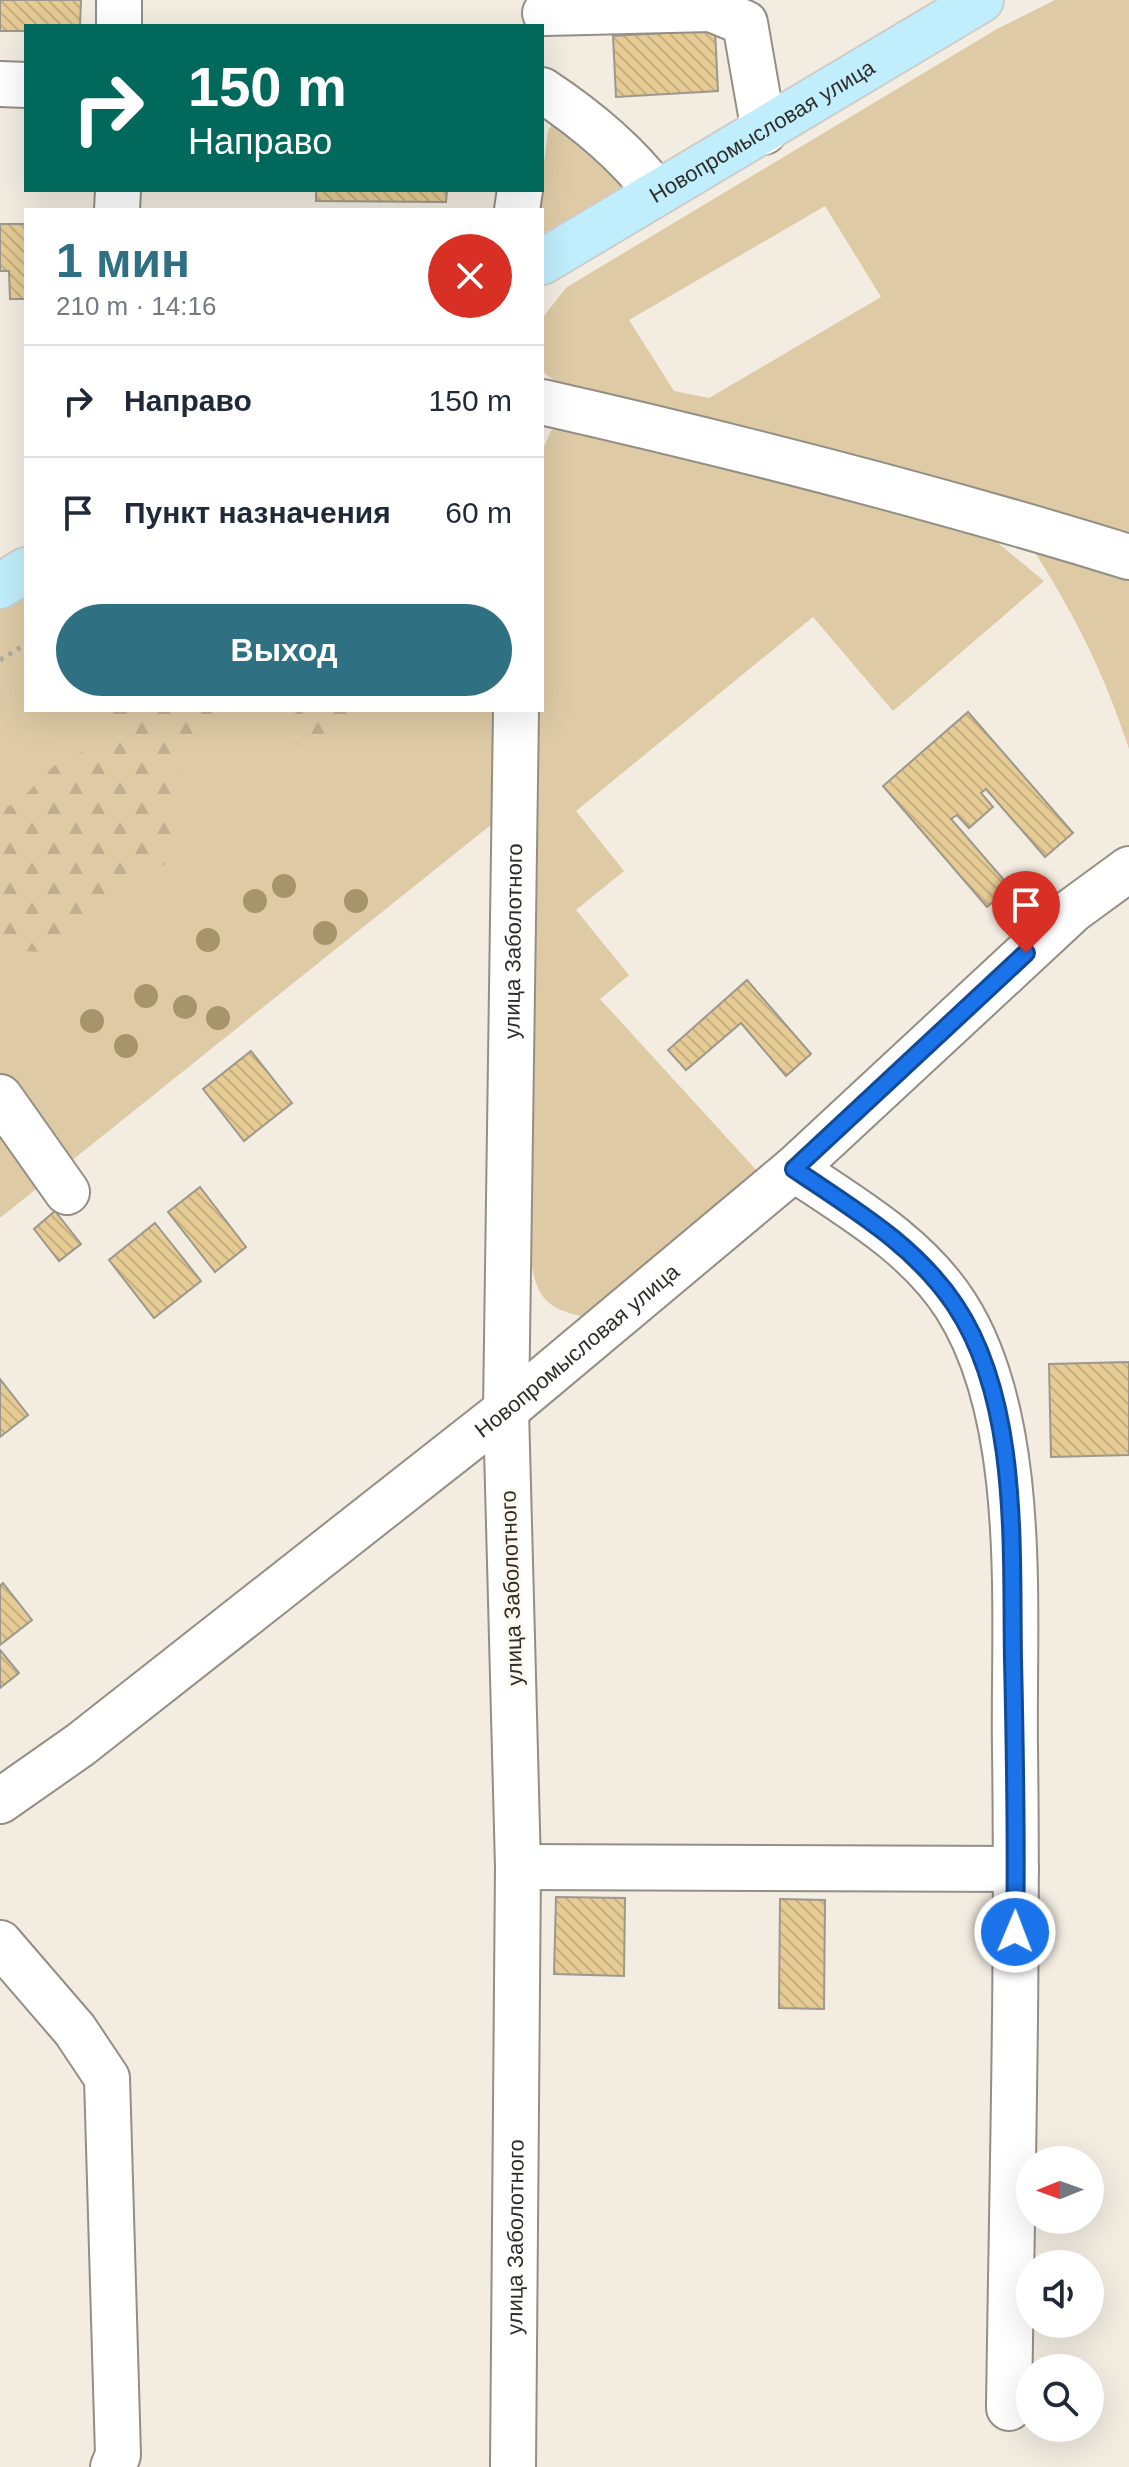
<!DOCTYPE html>
<html lang="ru">
<head>
<meta charset="utf-8">
<style>
	:root { --surface:#fff; --page:#f6f6f7; --text:#1f2937; --muted:#747a83; --line:#e0e1e3; --accent:#2f7083 }
	body { margin:0; font-family:Arial,sans-serif; background:var(--page); color:var(--text); height:100vh; display:flex; flex-direction:column; font-size:30px; white-space:nowrap }
	* { box-sizing:border-box; margin:0 }
	p { font-size:26px; color:var(--muted) }
	.icon { flex:none; width:44px; height:44px; fill:none; stroke:currentColor; stroke-width:2; stroke-linecap:round; stroke-linejoin:round }
	.map { position:relative; flex:1; overflow:hidden }
	.details { position:absolute; left:24px; top:208px; width:520px; height:504px; display:flex; flex-direction:column; background:var(--surface); border-radius:0px; box-shadow:0 8px 32px #0002 }
	.details>* { flex:none }
	.guide { position:absolute; left:24px; top:24px; width:520px; height:168px; border-radius:0px; box-shadow:0 8px 32px #0002; background:#00695c; color:#fff; overflow:hidden }
	.needle { width:52px; rotate:269deg }
	.tools { position:absolute; left:1016px; top:2146px; display:grid; gap:16px }
	.tools a { display:grid; place-items:center; width:88px; height:88px; border-radius:50%; background:var(--surface); box-shadow:0 8px 32px #0002; font-size:40px }
	.pin { position:absolute; display:grid; place-items:center; width:68px; height:68px; color:#fff; margin:-82px -34px; border-radius:50% 50% 50% 0; rotate:-45deg; box-shadow:0 0 8px #0007 }
	.pin .icon { rotate:45deg }
	.me { position:absolute; width:88px; margin:-44px; rotate:1deg; stroke-linejoin:round; filter:drop-shadow(0 0 6px #0008) }
	.turn { display:flex; align-items:center; gap:28px; height:168px; padding:0 32px; font-size:36px }
	.turn .icon { width:104px; height:104px; stroke-width:2.5 }
	.turn b { display:block; font-size:56px; line-height:68px }
	.round { display:grid; place-items:center; flex:none; width:84px; height:84px; border-radius:42px; background:var(--page) }
	.summary { display:flex; align-items:center; justify-content:space-between; height:136px; padding:0 32px }
	h1 { font-size:48px; font-weight:800; line-height:60px; color:var(--accent) }
	.cta { display:flex; gap:16px; margin-top:auto; padding:16px 32px }
	.cta a { flex:1; height:92px; border-radius:48px; background:var(--accent); color:#fff; font-size:32px; font-weight:800; line-height:92px; text-align:center }
	ul { padding:0; list-style:none }
	li { display:flex; align-items:center; gap:24px; height:112px; padding:0 32px; border-top:2px solid var(--line) }
	li div { flex:1 }
	li b { display:block; font-size:30px }
	li em { font-style:normal }
	.map>svg:first-child { display:block }
</style>
</head>
<body>
<div class="map">
<svg width="1129" height="2467" viewBox="0 0 1129 2467">
	<defs>
		<pattern id="forest-firs" width="22" height="20" patternUnits="userSpaceOnUse" patternTransform="scale(2)"><rect width="22" height="20" fill="#decba6"/><path d="M5 1l3.5 6h-7zM16 11l3.5 6h-7z" fill="#bfaf8f"/></pattern>
		<pattern id="building-back-hatch" width="6" height="6" patternUnits="userSpaceOnUse" patternTransform="scale(2)"><rect width="6" height="6" fill="#e6cb95"/><path d="M-1 5l2 2M0 0l6 6M5-1l2 2" fill="none" stroke="#c6af80"/></pattern>
	</defs>
	<rect width="100%" height="100%" fill="#f2ece1"/>
	<g fill="#decba6" fill-rule="evenodd">
		<path d="M1055 0H1129V532L742 425 565 387 545 374 542 367V318L567 287 997 29ZM825 206 881 297 709 398 674 391 629 320Z"/>
		<polygon points="553,123 630,175 623,190 545,232 542,230 542,210 538,210 548,131"/>
		<path d="M560 424 975 524 1044 581 893 711 813 617 576 811 624 871 576 910 629 975 600 999 760 1174 586 1317C544 1309 536 1296 530 1255L534 710H542V451L551 431Z"/>
		<path d="M1034 551 1129 577V749C1104 673 1077 619 1034 551Z"/>
		<polygon points="26,594 26,710 497,710 497,820 0,1218 0,609"/>
	</g>
	<g fill="url(#forest-firs)">
		<path d="M109 710H211C216 732 194 746 180 760L179 849 173 860 104 899 69 941 45 952 20 951 0 956V809L17 803 54 766 99 744 106 734Z"/>
		<polygon points="296,710 363,710 331,739 308,749 296,744 291,732"/>
	</g>
	<g fill="url(#building-back-hatch)" stroke="#9d988d" stroke-width="2">
		<polygon points="0,0 81,0 80,26 26,26 26,31 0,31"/>
		<polygon points="715,30 718,91 616,97 613,36"/>
		<polygon points="316,190 447,190 446,202 316,201"/>
		<polygon points="0,224 26,224 26,299 10,299 9,271 0,271"/>
		<polygon points="968,712 1073,833 1045,857 986,789 981,793 993,807 969,828 957,815 951,819 1010,887 987,907 883,786"/>
		<polygon points="747,980 811,1054 786,1076 741,1023 686,1070 668,1050"/>
		<polygon points="251,1051 292,1103 244,1141 203,1089"/>
		<polygon points="200,1187 246,1247 215,1272 168,1212"/>
		<polygon points="55,1211 81,1244 59,1261 34,1229"/>
		<polygon points="155,1223 201,1281 154,1318 109,1260"/>
		<polygon points="1129,1362 1129,1455 1051,1457 1049,1364"/>
		<polygon points="0,1379 28,1415 0,1437"/>
		<polygon points="3,1583 32,1620 0,1645 0,1586"/>
		<polygon points="0,1650 19,1673 0,1688"/>
		<polygon points="556,1897 625,1898 624,1976 554,1974"/>
		<polygon points="780,1899 825,1900 824,2009 779,2008"/>
	</g>
	<g fill="none" stroke-linecap="round" stroke-linejoin="round">
		<g stroke="#948f84" stroke-width="48">
			<g id="minor">
				<polyline points="545,13 711,9 745,23 764,132"/>
				<polyline points="119,26 119,0"/>
				<polyline points="0,84 26,85"/>
				<path d="M542 90C586 119 625 151 657 193"/>
				<polyline points="117,210 118,190"/>
				<polyline points="517,210 520,190"/>
				<path d="M542 402C740 447 935 497 1129 557"/>
				<polyline points="0,1097 67,1192"/>
				<path d="M794 1169C852 1208 917 1245 956 1306 1030 1422 1013 1615 1015 1749 1018 1969 1012 2189 1009 2408"/>
				<path id="s1" d="M0 1801 80 1745 506 1410 794 1169 1073 910 1129 869"/>
				<polyline points="518,1867 1016,1869"/>
				<polyline points="0,1943 75,2030 107,2078 118,2455 113,2467"/>
				<path id="s2" d="M513 2467 518 1867 506 1410 516 710"/>
			</g>
		</g>
		<g stroke="#cdcdcc" stroke-width="48">
			<g id="major">
				<path id="s3" d="M542 262 981 0"/>
				<polyline points="0,586 26,570"/>
			</g>
		</g>
		<polyline stroke="#b2ada4" stroke-width="5" stroke-dasharray="4 6" stroke-linecap="butt" points="0,660 26,644"/>
		<use href="#minor" stroke="#fff" stroke-width="44"/>
		<use href="#major" stroke="#c1eefc" stroke-width="44"/>
	</g>
	<g fill="#a6956b">
		<circle cx="284" cy="886" r="12"/>
		<circle cx="255" cy="901" r="12"/>
		<circle cx="356" cy="901" r="12"/>
		<circle cx="325" cy="933" r="12"/>
		<circle cx="208" cy="940" r="12"/>
		<circle cx="146" cy="996" r="12"/>
		<circle cx="185" cy="1007" r="12"/>
		<circle cx="218" cy="1018" r="12"/>
		<circle cx="92" cy="1021" r="12"/>
		<circle cx="126" cy="1046" r="12"/>
	</g>
	<g fill="none" stroke-linecap="round" stroke-linejoin="round">
		<g stroke="#114b97" stroke-width="20">
			<path id="route" d="M1015 1932C1017 1841 1015 1750 1013 1659 1011 1547 1020 1402 955 1305 915 1245 853 1209 794 1169L1026 953"/>
		</g>
		<use href="#route" stroke="#1a73e8" stroke-width="14"/>
	</g>
	<g text-anchor="middle" stroke-width="6" stroke-linejoin="round" paint-order="stroke">
		<g font-size="22" fill="#302d29" stroke="#fef9f0">
			<text dy="8" stroke="none"><textPath href="#s3" startOffset="256">Новопромысловая улица</textPath></text>
			<text dy="8" stroke="none"><textPath href="#s2" startOffset="1526">улица Заболотного</textPath></text>
			<text dy="8" stroke="none"><textPath href="#s1" startOffset="732">Новопромысловая улица</textPath></text>
			<text transform="translate(511 1588) rotate(-92)" y="8">улица Заболотного</text>
			<text dy="8" stroke="none"><textPath href="#s2" startOffset="230">улица Заболотного</textPath></text>
		</g>
	</g>
</svg>
<div class="tools">
<a><svg class="needle" viewBox="-14 -14 28 28"><path d="M0-13l5 13h-10z" fill="#e53935"/><path d="M0 13l5-13h-10z" fill="#747a83"/></svg></a>
<a><svg class="icon" aria-label="sound" viewBox="0 0 24 24"><path d="M4 9h4l5-4v14l-5-4H4zM17 9q2 3 0 6"/></svg></a>
<a><svg class="icon" aria-label="search" viewBox="0 0 24 24"><circle cx="10" cy="10" r="6"/><path d="M15 15l6 6"/></svg></a>
</div>
<div class="pin" style="left:1026px;top:953px;background:#d93025"><svg class="icon" aria-label="arrive" viewBox="0 0 24 24"><path d="M6 21V4h12l-3 4 3 4H6"/></svg></div>
<svg class="me" style="left:1015px;top:1932px" viewBox="-20 -20 40 40"><circle r="17" fill="#1a73e8" stroke="#fff" stroke-width="3"/><path d="M0-11L8 9 0 5-8 9z" fill="#fff"/></svg>
<div class="guide">
<div class="turn"><svg class="icon" aria-label="right" viewBox="0 0 24 24"><path d="M7 20v-9h11M14 6l5 5-5 5"/></svg><div><b>150 m</b>Направо</div></div>
</div>
<section class="details">
<div class="summary"><div><h1>1 мин</h1><p>210 m · 14:16</p></div><a class="round" style="background:#d93025;color:#fff"><svg class="icon" aria-label="close" viewBox="0 0 24 24"><path d="M6 6l12 12M18 6L6 18"/></svg></a></div>
<ul>
<li><svg class="icon" aria-label="right" viewBox="0 0 24 24"><path d="M7 20v-9h11M14 6l5 5-5 5"/></svg><div><b>Направо</b></div><em>150 m</em></li>
<li><svg class="icon" aria-label="arrive" viewBox="0 0 24 24"><path d="M6 21V4h12l-3 4 3 4H6"/></svg><div><b>Пункт назначения</b></div><em>60 m</em></li>
</ul>
<div class="cta"><a>Выход</a></div>
</section>
</div>
</body>
</html>
